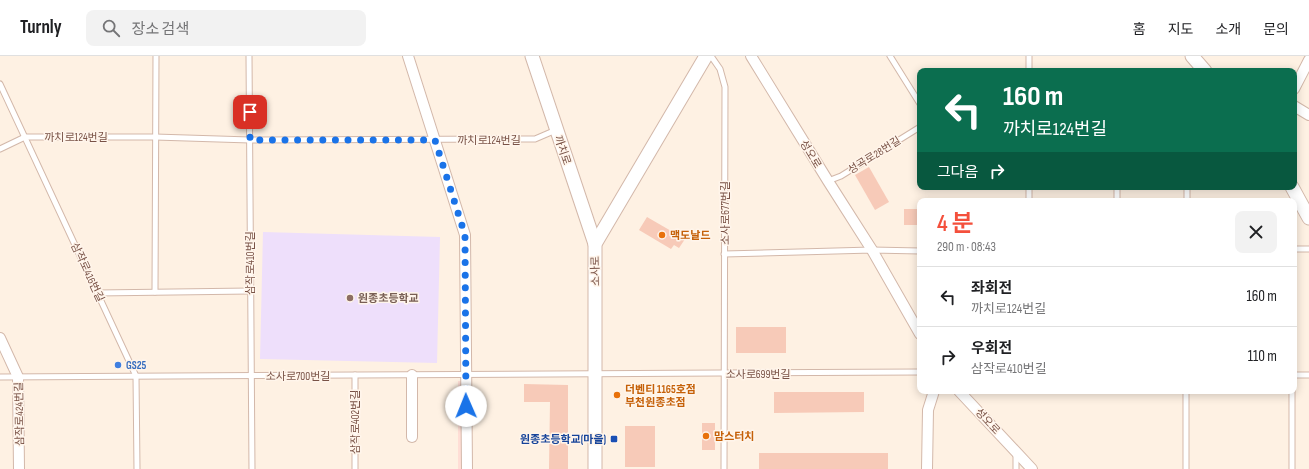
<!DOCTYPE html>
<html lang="ko">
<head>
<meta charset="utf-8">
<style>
	:root { --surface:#fff; --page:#f2f2f2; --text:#202124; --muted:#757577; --line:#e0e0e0; --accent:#f4503c }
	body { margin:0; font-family:"Sofia Sans Condensed","Noto Sans KR",sans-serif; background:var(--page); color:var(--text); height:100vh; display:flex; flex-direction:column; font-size:15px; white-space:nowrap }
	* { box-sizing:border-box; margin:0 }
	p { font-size:13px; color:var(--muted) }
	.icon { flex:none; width:22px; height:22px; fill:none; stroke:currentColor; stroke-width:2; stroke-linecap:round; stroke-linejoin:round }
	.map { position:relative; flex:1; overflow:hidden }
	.drawer { position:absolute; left:917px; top:142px; width:380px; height:196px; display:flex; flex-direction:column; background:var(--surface); border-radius:8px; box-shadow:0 2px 10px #0003 }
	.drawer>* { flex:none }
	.banner { position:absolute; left:917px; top:12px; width:380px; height:122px; border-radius:8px; box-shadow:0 2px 10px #0003; background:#0b6e4f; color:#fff; overflow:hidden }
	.pin { position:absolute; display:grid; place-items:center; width:34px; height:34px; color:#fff; margin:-17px; border-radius:8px; box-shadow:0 2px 6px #0006 }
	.me { position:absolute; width:44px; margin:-22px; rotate:359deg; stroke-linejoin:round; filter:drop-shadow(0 0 3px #0008) }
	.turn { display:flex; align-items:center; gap:14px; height:84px; padding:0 20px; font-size:18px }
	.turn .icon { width:52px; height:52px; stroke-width:2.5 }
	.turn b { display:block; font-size:28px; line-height:34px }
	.then { display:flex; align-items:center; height:38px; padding:0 20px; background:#0003; gap:8px; font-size:15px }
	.round { display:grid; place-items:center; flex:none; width:42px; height:42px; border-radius:8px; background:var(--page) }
	.head { display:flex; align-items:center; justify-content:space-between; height:68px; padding:0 20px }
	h1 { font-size:24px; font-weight:600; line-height:30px; color:var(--accent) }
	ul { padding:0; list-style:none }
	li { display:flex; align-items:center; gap:12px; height:60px; padding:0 20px; border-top:1px solid var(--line) }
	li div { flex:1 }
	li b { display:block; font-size:15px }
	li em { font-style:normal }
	header { display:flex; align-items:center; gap:24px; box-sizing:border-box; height:56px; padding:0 20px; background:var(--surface); border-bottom:1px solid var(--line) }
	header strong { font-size:19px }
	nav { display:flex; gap:22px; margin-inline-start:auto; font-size:14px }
	.search { width:280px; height:36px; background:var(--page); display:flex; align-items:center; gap:10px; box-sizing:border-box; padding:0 14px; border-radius:8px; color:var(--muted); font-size:15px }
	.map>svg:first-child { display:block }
</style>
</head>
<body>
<header>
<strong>Turnly</strong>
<div class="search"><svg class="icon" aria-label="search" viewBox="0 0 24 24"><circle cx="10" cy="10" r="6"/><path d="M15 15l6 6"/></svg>장소 검색</div>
<nav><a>홈</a><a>지도</a><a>소개</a><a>문의</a></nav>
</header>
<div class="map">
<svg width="1309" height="413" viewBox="0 0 1309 413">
	<rect width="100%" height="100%" fill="#fef1e3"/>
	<rect fill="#ffded6" x="458" y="325" width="13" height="88"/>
	<polygon fill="#eedffb" points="263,176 440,181 437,307 260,303"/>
	<g fill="#f7cab8">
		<polygon points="869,111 889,146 875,154 855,119"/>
		<rect x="904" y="153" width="16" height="16"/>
		<polygon points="647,161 685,183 679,192 674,189 671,193 639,174"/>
		<rect x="736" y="271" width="50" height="26"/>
		<polygon points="524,328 568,329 568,413 549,413 550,346 524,346"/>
		<polygon points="774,336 864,336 864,356 774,357"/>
		<rect x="702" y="367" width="13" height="27"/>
		<rect x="625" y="370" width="30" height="41"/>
		<rect x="759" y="397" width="129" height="16"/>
	</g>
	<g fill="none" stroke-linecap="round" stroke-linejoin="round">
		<g stroke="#d3b8aa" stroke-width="7">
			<g id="service">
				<polyline points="249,0 252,413"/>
				<polyline points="711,0 720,13 725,31 724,413"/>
				<polyline points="890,0 920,48"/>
				<polyline points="1029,15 1029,0"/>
				<polyline points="0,28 136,320 137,413"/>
				<polyline points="0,93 25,81 155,81 250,84 535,83 556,74"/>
				<polyline points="828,125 841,120 920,71"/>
				<polyline points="1117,131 1117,145"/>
				<polyline points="1187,131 1187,145"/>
				<polyline points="1029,145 1029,131"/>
				<polyline points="1294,193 1309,193"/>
				<polyline points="724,198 872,194 920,195"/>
				<polyline points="155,236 156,0"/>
				<polyline points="97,237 250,235"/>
				<polyline points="355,319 355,413"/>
				<polyline points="1294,319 1309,319"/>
				<polyline points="0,321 920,316"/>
				<polyline points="1016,413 1016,398"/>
				<polyline points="1186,413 1186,335"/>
				<polyline points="1292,413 1292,335"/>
			</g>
		</g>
		<g stroke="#d3b8aa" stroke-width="12">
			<g id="minor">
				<polyline points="408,0 465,179 467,413"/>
				<polyline points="751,0 828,125 872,194 920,278"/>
				<polyline points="1294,33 1309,4"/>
				<polyline points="1294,50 1309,59"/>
				<polyline points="0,282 18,321 19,413"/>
				<polyline points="412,319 412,381"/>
				<polyline points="959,335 1032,413"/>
				<polyline points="927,413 928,354 934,335"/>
			</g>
		</g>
		<g stroke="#d3b8aa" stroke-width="15">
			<g id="tertiary">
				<polyline points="532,0 595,188"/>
				<polyline points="1192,0 1205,15"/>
				<polyline points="1292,131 1309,162"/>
				<polyline points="595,413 595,188 706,0"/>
			</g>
		</g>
		<use href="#service" stroke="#fff" stroke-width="5"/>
		<use href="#minor" stroke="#fff" stroke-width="10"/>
		<use href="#tertiary" stroke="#fff" stroke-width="13"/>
	</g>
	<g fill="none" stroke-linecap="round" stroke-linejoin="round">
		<polyline stroke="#1a73e8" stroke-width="7" stroke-dasharray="0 12.6" points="250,56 250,84 435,84 465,179 466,350"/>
	</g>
	<g fill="#e8710a" stroke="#fff5eb" stroke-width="1.5">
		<circle cx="662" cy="179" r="4"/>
		<circle cx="617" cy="339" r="4"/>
		<circle cx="706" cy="380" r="4"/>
	</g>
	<circle fill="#8d6e63" stroke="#fff5eb" stroke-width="1.5" cx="350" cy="242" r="4"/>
	<circle fill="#3f7fe0" stroke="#fff5eb" stroke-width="1.5" cx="118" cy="309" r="4"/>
	<rect fill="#1a4fb4" stroke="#fff5eb" stroke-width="1.5" x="610" y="379" width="8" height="8" rx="2"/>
	<g text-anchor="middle" stroke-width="3" stroke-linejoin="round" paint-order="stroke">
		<g font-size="11" fill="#795246" stroke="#fff5eb">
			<text x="76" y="85">까치로124번길</text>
			<text x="489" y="88">까치로124번길</text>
			<text transform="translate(563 94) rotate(71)" y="4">까치로</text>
			<text transform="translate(811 98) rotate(59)" y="4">성오로</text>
			<text transform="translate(874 99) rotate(-32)" y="4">성곡로28번길</text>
			<text transform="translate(725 157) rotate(-90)" y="4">소사로677번길</text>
			<text transform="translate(250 207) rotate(-90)" y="4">삼작로410번길</text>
			<text transform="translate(595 215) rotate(-91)" y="4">소사로</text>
			<text transform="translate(88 216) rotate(65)" y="4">삼작로416번길</text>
			<text x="758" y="322">소사로699번길</text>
			<text x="298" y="324">소사로700번길</text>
			<text transform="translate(19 358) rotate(-91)" y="4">삼작로424번길</text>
			<text transform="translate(988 365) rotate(47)" y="4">성오로</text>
			<text transform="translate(355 366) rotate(-90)" y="4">삼작로402번길</text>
		</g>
		<g font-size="11" font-weight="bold" fill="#c56008" stroke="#fff5eb" text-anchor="start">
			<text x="670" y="183">맥도날드</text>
			<text x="625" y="337">더벤티 1165호점<tspan x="625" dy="13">부천원종초점</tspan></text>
			<text x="714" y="384">맘스터치</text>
		</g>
		<g font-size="11" font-weight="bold" fill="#785e54" stroke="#fff5eb" text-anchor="start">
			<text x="358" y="246">원종초등학교</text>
		</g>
		<g font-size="11" font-weight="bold" fill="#366cbe" stroke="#fff5eb" text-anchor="start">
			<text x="126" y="313">GS25</text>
		</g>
		<g font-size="11" font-weight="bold" fill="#164399" stroke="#fff5eb" text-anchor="end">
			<text x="606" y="387">원종초등학교(마을)</text>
		</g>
	</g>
</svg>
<div class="pin" style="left:250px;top:56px;background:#d93025"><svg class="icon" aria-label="arrive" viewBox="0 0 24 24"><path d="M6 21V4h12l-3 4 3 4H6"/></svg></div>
<svg class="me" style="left:466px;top:350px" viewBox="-20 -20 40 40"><circle r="19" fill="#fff"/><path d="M0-13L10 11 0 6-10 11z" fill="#1a73e8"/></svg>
<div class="banner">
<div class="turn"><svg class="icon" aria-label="left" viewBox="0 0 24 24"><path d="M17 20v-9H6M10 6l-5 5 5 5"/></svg><div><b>160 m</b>까치로124번길</div></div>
<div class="then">그다음<svg class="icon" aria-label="right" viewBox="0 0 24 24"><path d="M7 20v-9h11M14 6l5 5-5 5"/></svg></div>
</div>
<section class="drawer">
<div class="head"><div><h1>4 분</h1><p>290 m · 08:43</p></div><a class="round"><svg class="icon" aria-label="close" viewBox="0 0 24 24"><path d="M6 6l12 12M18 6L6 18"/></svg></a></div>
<ul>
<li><svg class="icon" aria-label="left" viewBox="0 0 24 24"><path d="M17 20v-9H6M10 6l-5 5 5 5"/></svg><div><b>좌회전</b><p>까치로124번길</p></div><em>160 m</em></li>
<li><svg class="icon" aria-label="right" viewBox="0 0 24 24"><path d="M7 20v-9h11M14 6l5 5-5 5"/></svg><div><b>우회전</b><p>삼작로410번길</p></div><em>110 m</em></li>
</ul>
</section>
</div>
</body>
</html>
